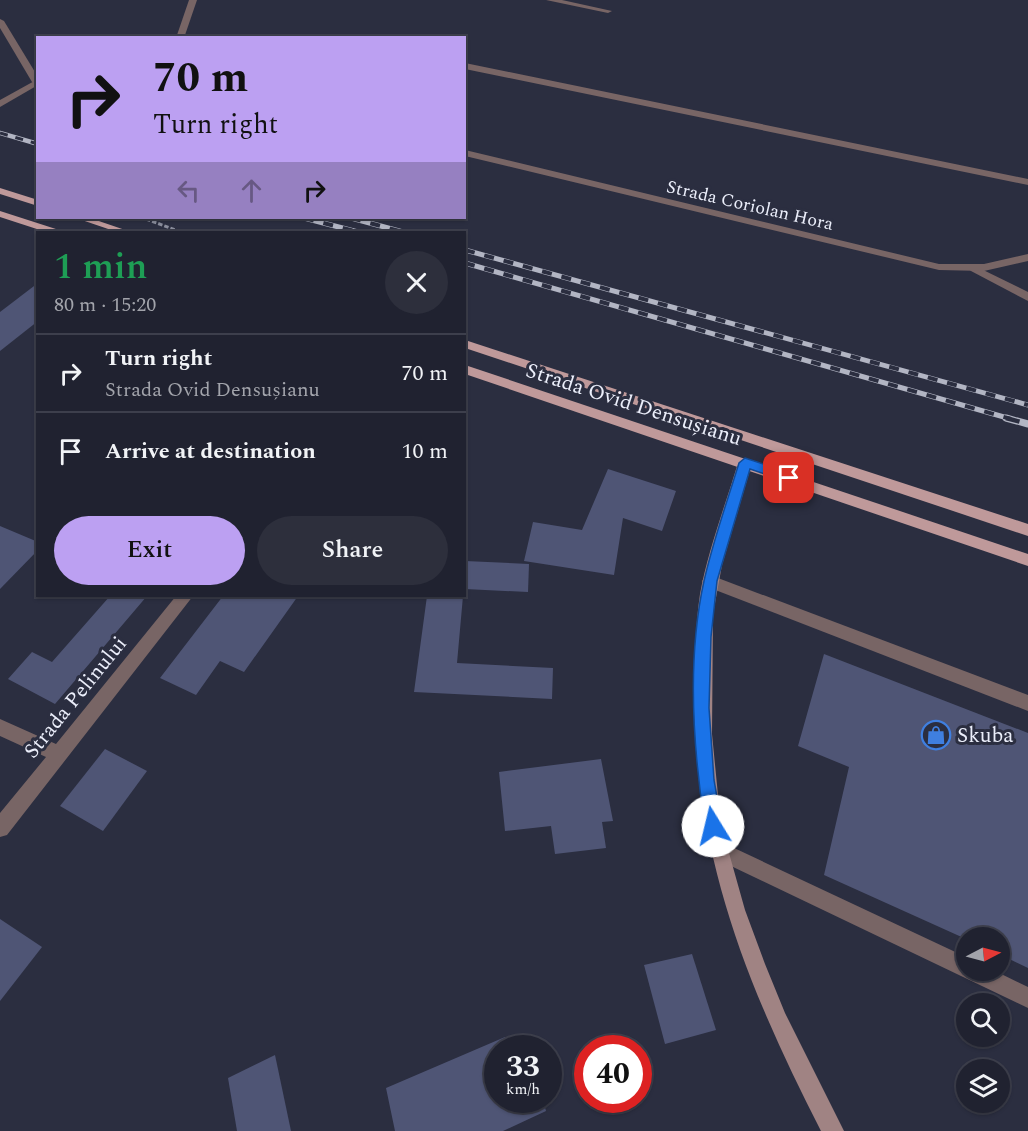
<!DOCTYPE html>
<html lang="en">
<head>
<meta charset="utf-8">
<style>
	:root { --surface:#202230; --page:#2d2f3c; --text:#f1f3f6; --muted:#a2a4ab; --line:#3d3f4c; --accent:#bca0f2 }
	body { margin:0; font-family:Spectral,serif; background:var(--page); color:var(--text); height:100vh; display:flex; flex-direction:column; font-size:22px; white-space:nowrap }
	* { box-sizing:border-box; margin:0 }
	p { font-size:20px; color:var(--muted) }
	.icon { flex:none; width:33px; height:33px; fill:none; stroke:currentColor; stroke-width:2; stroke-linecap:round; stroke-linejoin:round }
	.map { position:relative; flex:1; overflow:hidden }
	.side { position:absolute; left:36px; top:231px; width:430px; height:366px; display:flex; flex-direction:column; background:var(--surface); border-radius:0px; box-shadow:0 2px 4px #0004,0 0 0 2px var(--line) }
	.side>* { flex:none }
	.guide { position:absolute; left:36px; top:36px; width:430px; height:183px; border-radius:0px; box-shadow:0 2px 4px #0004,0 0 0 2px var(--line); background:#bca0f2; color:#111; overflow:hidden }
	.needle { width:39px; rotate:84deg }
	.buttons { position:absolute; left:956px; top:927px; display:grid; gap:12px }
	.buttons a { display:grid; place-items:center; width:54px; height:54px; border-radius:50%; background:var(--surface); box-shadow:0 2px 4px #0004,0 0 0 2px var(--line); font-size:30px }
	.speed { position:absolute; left:484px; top:1035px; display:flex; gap:12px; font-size:30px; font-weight:700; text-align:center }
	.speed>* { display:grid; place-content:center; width:78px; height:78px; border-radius:50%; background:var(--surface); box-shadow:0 2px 4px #0004,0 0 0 2px var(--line); line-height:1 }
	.speed small { font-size:15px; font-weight:400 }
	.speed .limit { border:9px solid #d22; background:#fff; color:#111 }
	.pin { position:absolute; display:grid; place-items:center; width:51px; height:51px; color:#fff; margin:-26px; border-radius:12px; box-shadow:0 3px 9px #0006 }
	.me { position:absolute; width:66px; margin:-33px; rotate:351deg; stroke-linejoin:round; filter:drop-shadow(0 0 4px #0008) }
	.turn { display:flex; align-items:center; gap:21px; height:126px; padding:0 18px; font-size:27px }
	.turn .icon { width:78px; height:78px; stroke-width:2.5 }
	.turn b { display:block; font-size:42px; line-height:51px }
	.lanes { display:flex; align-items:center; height:57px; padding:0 18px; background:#0003; justify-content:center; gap:30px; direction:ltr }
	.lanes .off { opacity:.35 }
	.round { display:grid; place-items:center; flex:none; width:63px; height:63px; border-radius:32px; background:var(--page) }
	.overview { display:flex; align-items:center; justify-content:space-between; height:102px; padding:0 18px }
	h1 { font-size:36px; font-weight:600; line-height:45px; color:#1e9e55 }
	.cta { display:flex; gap:12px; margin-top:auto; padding:12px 18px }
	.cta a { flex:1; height:69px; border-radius:36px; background:var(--accent); color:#111; font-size:24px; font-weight:600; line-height:69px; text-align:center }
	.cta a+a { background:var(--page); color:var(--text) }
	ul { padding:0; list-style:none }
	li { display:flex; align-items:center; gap:18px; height:78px; padding:0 18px; border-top:2px solid var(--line) }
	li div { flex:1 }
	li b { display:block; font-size:22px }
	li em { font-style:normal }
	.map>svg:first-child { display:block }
</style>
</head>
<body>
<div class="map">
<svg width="1028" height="1131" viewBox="0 0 1028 1131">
	<rect width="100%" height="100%" fill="#2b2e40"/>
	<g fill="#4f5575">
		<polygon points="38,283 38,321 0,351 0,312"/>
		<polygon points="608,469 676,491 662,531 623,518 614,575 524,561 533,522 582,530"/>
		<polygon points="0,526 38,542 38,550 0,589"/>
		<polygon points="465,561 529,564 528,592 465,589"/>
		<polygon points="110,596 147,596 55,704 8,679 32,652 52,662"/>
		<polygon points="223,596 298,596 244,672 220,661 196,695 160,678"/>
		<polygon points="427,596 463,596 457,663 553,668 552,699 414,692"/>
		<polygon points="824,654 1028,733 1028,968 999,954 999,938 966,938 966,939 824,875 849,767 798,746"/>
		<polygon points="105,749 147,771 103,831 60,806"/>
		<polygon points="601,759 613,821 602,822 606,848 555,854 551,826 505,831 499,772"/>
		<polygon points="0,919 42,947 0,1001"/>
		<polygon points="692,954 716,1030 665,1044 644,965"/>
		<polygon points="505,1037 509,1048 498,1048 498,1100 543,1100 546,1111 503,1131 395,1131 386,1088"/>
		<polygon points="275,1055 291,1131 237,1131 228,1078"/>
	</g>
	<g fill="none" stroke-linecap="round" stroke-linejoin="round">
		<polyline stroke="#8a8d9c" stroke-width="3" stroke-dasharray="4.5 2" stroke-linecap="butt" points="146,219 181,232"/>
		<g fill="#786565" fill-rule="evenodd">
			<polygon points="0,19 4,21 38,77 38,84 32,82 0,28"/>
			<polygon points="975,266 1028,292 1028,301 971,271 969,269"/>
			<polygon points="717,840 966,957 966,970 993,970 1028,987 1028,1008 710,856 708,849 710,842"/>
		</g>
		<g fill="#786565" fill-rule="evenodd">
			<polygon points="189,0 197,0 184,38 176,38"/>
			<polygon points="546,0 562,0 612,11 608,13"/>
			<polygon points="275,36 325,36 329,38 271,38"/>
			<polygon points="465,63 1028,179 1028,185 465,69"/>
			<polygon points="38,79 38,85 0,107 0,100"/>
			<polygon points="465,150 939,264 984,264 1028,254 1028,261 984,271 939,270 465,156"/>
			<polygon points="710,575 1028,695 1028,711 705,586 702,581 705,576"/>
			<polygon points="176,596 193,596 7,835 0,837 0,813 46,757 0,736 0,719 56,744"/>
		</g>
		<path fill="#a08383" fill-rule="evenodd" d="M745 458 752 463 722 565 713 614 712 734 718 795 729 853 745 910 765 964 785 1013 844 1131H821C748 988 694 857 695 694 695 661 695 627 700 594 708 550 725 506 738 463Z"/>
		<g fill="#bf999a" fill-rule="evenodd">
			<polygon points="0,188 38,200 38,206 0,194"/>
			<polygon points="0,211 59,230 60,232 46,232 0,217"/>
			<polygon points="76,218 90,218 131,232 117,232"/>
			<polygon points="465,340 1028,524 1028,536 465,348"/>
			<polygon points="465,365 1028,554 1028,566 465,374"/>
		</g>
		<g stroke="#b2b5c3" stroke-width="4.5">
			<polyline id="rail-far2" points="0,133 38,144"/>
		</g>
		<g stroke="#b2b5c3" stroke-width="5">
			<g id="rail-far1">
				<polyline points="304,218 358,232"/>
				<polyline points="351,218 403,232"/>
				<polyline points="465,250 1028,405"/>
				<polyline points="465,263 1011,419"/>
			</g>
		</g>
		<g stroke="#b2b5c3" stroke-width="7">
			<polyline id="rail" points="1006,418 1028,424"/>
		</g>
		<use href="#rail-far2" stroke="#2b2e40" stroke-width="3" stroke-dasharray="8" stroke-linecap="butt"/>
		<use href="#rail-far1" stroke="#2b2e40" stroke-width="4" stroke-dasharray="10" stroke-linecap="butt"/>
		<use href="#rail" stroke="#2b2e40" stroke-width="4.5" stroke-dasharray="14" stroke-linecap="butt"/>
	</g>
	<path fill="#1a73e8" stroke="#114b97" stroke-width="1.5" d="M745 458 793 474 795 478 789 482 750 469 717 581 711 637 709 708 714 780 722 826 719 832 713 834 707 832 705 826C693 749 687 658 704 581 713 541 727 502 739 463Z"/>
	<defs>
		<g id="shop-ring" transform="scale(1.5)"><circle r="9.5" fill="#2b2e40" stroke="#3f7fe0" stroke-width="1.5"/><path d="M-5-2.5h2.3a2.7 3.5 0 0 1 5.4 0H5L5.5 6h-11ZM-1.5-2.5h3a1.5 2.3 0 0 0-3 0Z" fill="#3f7fe0"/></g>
	</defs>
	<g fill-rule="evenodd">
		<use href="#shop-ring" x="936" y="735"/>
	</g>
	<g text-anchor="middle" stroke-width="6" stroke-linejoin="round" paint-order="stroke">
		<g font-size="18" fill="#ebeefa" stroke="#2b2e40">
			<text transform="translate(750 205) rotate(13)" y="6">Strada Coriolan Hora</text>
		</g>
		<g font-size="21" fill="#ebeefa" stroke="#2b2e40">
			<text transform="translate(634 404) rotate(18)" y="7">Strada Ovid Densușianu</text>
			<text transform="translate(75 697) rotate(-51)" y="7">Strada Pelinului</text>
		</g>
		<g font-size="21" fill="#ebeefa" stroke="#2b2e40" text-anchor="start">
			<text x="957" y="742">Skuba</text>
		</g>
	</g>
</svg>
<div class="buttons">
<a><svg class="needle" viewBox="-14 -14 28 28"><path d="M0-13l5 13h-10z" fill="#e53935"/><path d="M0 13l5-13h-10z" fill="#a2a4ab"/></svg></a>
<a><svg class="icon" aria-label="search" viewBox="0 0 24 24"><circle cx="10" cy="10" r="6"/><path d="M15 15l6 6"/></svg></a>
<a><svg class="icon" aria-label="layers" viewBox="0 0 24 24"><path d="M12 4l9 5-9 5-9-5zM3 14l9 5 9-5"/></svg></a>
</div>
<div class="speed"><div>33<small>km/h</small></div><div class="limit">40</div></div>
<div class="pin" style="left:789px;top:478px;background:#d93025"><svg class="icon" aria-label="arrive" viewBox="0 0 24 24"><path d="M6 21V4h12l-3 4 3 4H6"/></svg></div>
<svg class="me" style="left:713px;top:826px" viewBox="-20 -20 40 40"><circle r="19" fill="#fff"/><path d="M0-13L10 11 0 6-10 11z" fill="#1a73e8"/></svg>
<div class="guide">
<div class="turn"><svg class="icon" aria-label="right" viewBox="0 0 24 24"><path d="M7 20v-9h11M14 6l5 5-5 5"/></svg><div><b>70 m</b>Turn right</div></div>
<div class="lanes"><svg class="icon off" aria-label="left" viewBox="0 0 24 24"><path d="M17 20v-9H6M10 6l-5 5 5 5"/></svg><svg class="icon off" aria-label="ahead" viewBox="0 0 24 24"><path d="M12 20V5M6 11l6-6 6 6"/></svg><svg class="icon" aria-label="right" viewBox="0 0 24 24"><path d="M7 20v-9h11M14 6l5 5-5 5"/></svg></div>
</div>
<section class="side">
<div class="overview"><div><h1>1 min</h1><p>80 m · 15:20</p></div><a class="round"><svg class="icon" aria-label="close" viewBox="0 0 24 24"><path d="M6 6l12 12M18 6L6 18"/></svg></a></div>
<ul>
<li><svg class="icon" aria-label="right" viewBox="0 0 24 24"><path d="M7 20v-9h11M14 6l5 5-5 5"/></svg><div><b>Turn right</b><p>Strada Ovid Densușianu</p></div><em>70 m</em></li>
<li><svg class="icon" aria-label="arrive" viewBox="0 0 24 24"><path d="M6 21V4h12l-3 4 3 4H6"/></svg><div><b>Arrive at destination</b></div><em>10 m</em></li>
</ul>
<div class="cta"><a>Exit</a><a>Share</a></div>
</section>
</div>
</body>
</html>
